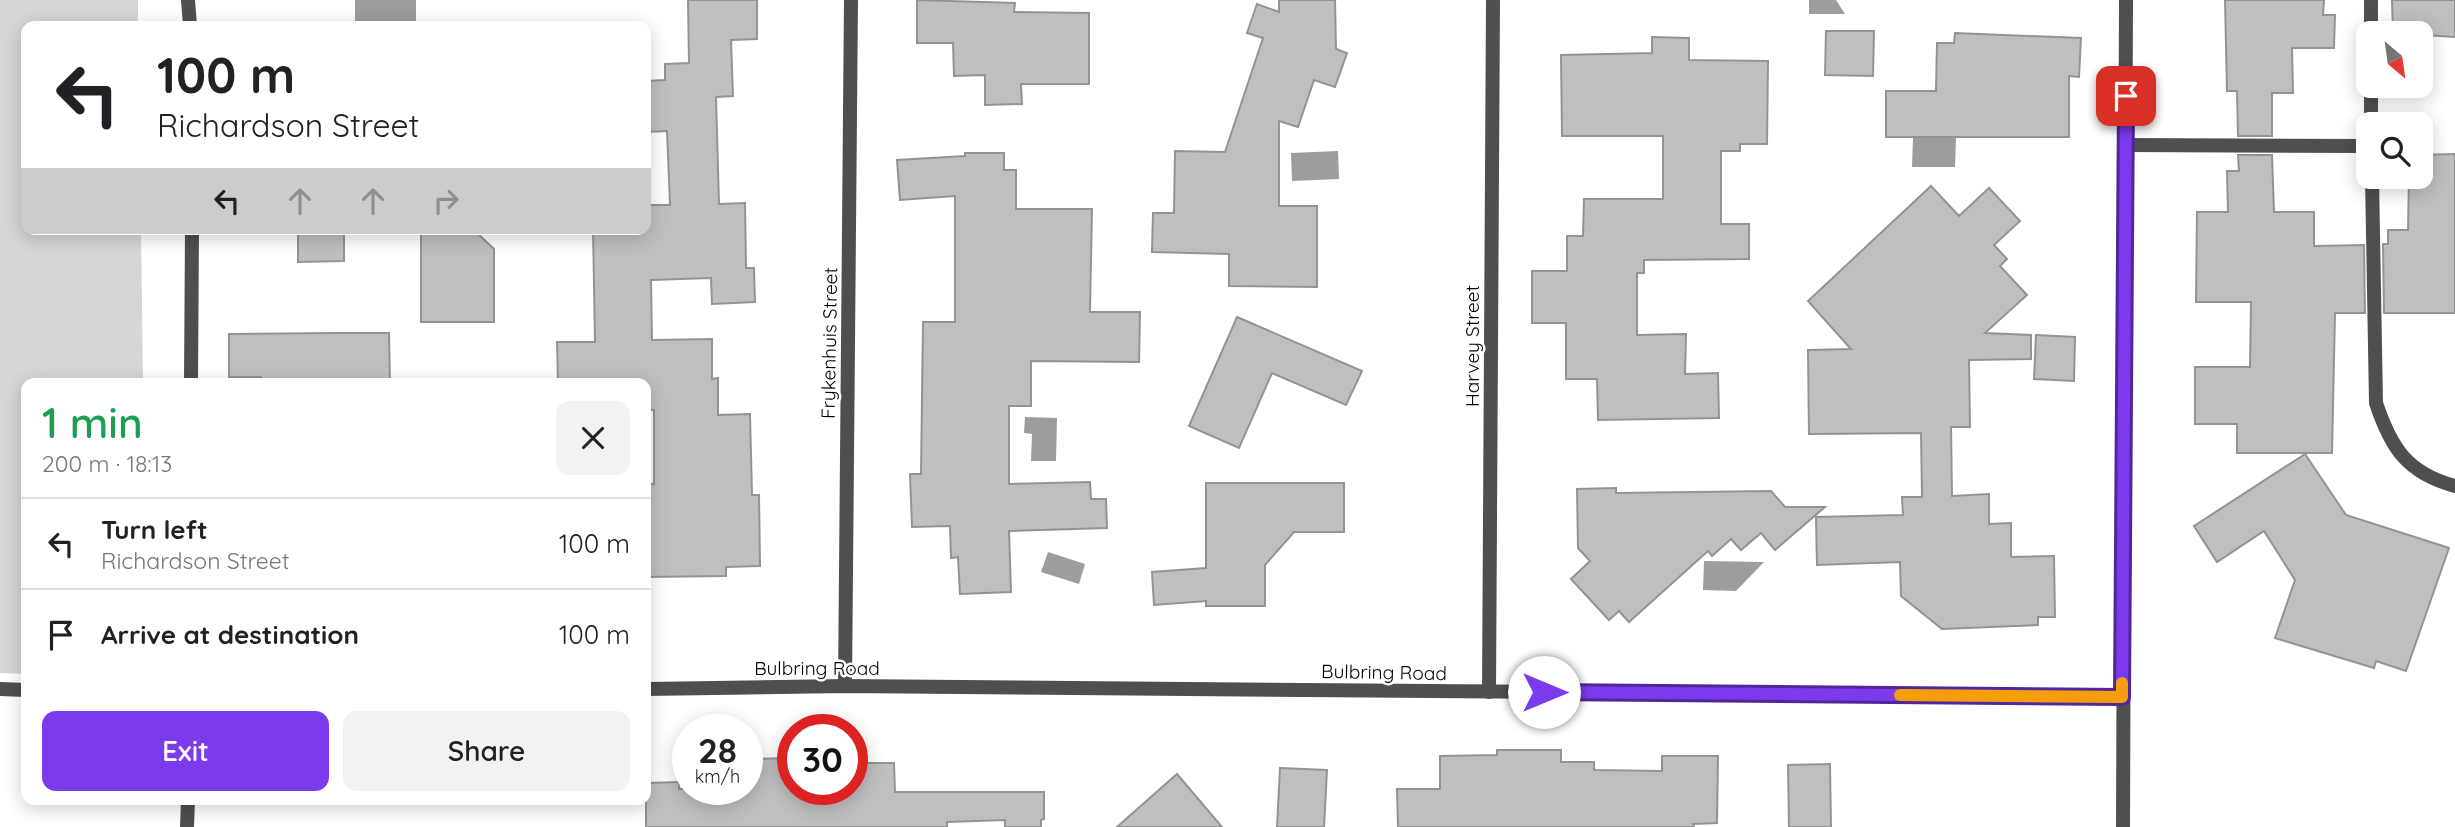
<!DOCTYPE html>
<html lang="en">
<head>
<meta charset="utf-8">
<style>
	:root { --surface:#fff; --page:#f2f2f2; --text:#202124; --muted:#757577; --line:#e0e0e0; --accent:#7c3aed }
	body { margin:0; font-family:Quicksand,sans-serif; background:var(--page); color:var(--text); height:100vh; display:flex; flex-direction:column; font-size:26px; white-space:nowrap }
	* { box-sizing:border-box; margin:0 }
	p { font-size:23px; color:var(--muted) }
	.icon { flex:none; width:38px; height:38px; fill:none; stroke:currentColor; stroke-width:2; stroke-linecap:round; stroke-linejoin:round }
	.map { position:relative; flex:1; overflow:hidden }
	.sheet { position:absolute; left:21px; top:378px; width:630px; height:427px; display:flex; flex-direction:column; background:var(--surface); border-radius:14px; box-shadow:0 4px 18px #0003 }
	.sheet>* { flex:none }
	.guide { position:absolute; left:21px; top:21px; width:630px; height:214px; border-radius:14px; box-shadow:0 4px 18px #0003; background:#fff; color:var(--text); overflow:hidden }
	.needle { width:46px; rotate:151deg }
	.buttons { position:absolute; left:2356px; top:21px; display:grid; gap:14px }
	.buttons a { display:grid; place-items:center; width:77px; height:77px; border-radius:14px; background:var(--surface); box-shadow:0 4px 18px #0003; font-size:35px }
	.speed { position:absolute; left:672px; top:714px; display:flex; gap:14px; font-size:35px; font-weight:700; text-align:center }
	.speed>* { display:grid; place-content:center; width:91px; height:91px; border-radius:50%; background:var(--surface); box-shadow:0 4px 18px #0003; line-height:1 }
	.speed small { font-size:18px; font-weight:400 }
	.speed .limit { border:10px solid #d22; background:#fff; color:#111 }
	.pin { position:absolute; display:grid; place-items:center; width:60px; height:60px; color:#fff; margin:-30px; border-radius:14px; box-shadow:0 4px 10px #0006 }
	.me { position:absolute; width:77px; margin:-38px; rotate:90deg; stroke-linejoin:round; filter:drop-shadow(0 0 5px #0008) }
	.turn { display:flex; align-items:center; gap:24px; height:147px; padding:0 21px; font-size:32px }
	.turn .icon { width:91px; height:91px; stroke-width:2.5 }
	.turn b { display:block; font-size:49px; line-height:60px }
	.lanes { display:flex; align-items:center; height:66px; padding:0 21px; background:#0003; justify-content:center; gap:35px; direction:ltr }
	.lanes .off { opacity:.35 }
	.round { display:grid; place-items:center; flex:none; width:74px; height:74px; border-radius:14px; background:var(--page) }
	.overview { display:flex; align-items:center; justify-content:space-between; height:119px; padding:0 21px }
	h1 { font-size:42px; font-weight:600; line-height:52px; color:#1e9e55 }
	.action { display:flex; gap:14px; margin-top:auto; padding:14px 21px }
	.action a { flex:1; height:80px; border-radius:14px; background:var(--accent); color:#fff; font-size:28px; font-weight:600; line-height:80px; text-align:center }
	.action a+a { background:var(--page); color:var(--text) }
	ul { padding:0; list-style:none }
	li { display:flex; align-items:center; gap:21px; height:91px; padding:0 21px; border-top:2px solid var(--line) }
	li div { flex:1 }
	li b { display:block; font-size:26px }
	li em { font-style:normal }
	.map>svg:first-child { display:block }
</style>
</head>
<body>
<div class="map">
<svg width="2455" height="827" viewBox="0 0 2455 827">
	<rect width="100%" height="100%" fill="#fff"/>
	<polygon fill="#d6d6d6" points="0,0 138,0 138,26 26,26 26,229 141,229 143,383 26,383 26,674 0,673"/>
	<g fill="#9d9d9d">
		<rect x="355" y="0" width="61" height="26"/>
		<polygon points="1809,0 1836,0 1845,14 1809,14"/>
		<polygon points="1913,138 1956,138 1955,167 1912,167"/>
		<polygon points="1338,151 1339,179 1292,181 1291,153"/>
		<polygon points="1025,417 1057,418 1056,461 1031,461 1032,434 1024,433"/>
		<polygon points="1048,552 1085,564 1079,584 1041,572"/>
		<polygon points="1704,561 1764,562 1736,591 1703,590"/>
	</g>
	<g fill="#bfbfbf" stroke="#939393" stroke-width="2">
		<polygon points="688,0 757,0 757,39 731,40 733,96 716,97 719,204 745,203 746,268 754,268 755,302 712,304 711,278 651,280 652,340 712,339 712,379 718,378 718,415 750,414 752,495 759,495 760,566 726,567 726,576 646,577 646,484 654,484 654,410 646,410 646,383 558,383 557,342 595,342 593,229 646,229 646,205 670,205 667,131 646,132 646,81 665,80 665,64 689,63"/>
		<polygon points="917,0 1015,3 1014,12 1089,13 1089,84 1021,84 1022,104 985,105 985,75 954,76 953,43 917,43"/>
		<polygon points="1279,0 1335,0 1336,49 1347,53 1335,87 1314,80 1298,127 1279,121 1279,206 1317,206 1317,287 1229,286 1229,254 1152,252 1153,213 1174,213 1175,151 1225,152 1263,38 1247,33 1257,4 1279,12"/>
		<polygon points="2225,0 2324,0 2323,15 2335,15 2334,48 2292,48 2293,93 2272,93 2272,136 2238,136 2237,91 2227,91"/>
		<polygon points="2392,0 2455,0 2455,37 2393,33"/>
		<polygon points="1826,31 1874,31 1873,76 1825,75"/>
		<polygon points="1955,33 2081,38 2079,77 2069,76 2069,137 1886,137 1886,91 1936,91 1937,43 1954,43"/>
		<polygon points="1652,37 1689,38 1689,60 1768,61 1767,144 1740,144 1740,151 1721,151 1721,224 1749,224 1749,259 1644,260 1644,273 1637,273 1637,335 1686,334 1685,374 1718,373 1719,418 1598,420 1597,379 1566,379 1566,323 1532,323 1532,271 1567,271 1567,236 1583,236 1584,199 1663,199 1663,136 1562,136 1561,55 1652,53"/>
		<polygon points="965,153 1004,153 1004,170 1016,170 1016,209 1092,209 1090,312 1140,312 1139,362 1031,361 1031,406 1009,406 1009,484 1090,482 1091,499 1106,499 1107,528 1009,531 1011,592 960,594 958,557 951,558 950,526 912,527 910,474 921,474 923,322 955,322 955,196 900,200 897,160 965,156"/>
		<polygon points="2455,154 2455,313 2384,313 2383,244 2388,244 2388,230 2408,230 2409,177 2420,177 2420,155"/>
		<polygon points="2238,155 2272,155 2274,212 2314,212 2314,246 2364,245 2365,313 2335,313 2332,453 2237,453 2237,424 2195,424 2195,367 2250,367 2251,302 2196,302 2197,212 2228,212 2227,171 2239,171"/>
		<polygon points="1931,186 1959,216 1989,188 2020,221 1994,245 2007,259 2000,266 2027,295 1985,333 2031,335 2031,359 1969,360 1970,427 1951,427 1952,496 1989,494 1989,524 2011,523 2011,557 2054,556 2055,617 2038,617 2038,625 1942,629 1901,596 1900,562 1817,565 1816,517 1903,515 1902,497 1922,497 1921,433 1809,434 1808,350 1851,349 1808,301"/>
		<polygon points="298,229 344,229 344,261 298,262"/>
		<polygon points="421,229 473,229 494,249 494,322 421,322"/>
		<polygon points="1237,317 1362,371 1346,405 1272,373 1239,448 1189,426"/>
		<polygon points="334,333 389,333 390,383 261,383 261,377 229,377 229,334"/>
		<polygon points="2036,335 2075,337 2074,381 2034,379"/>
		<polygon points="2305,454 2346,515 2449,548 2406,671 2376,661 2374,668 2275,638 2295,580 2264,531 2217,562 2194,526"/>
		<polygon points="1206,483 1344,483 1344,532 1294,532 1265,565 1265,606 1206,606 1206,601 1154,605 1152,572 1206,568"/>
		<polygon points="1616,488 1616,493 1771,491 1785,507 1825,507 1775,550 1761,533 1741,550 1731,539 1712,556 1708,551 1629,622 1619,611 1609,620 1571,579 1590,561 1578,548 1577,489"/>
		<polygon points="1497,750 1561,750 1561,762 1594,762 1594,770 1662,771 1662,756 1718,756 1717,823 1693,824 1694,827 1398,827 1397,789 1440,789 1440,756 1497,755"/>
		<polygon points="793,758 793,789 852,789 852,763 894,763 895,792 1044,792 1044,819 1041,820 1041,827 1005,827 1005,820 947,822 947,827 646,827 646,783 679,782 679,789 747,789 747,768 752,768 752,759"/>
		<polygon points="1830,764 1831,827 1789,827 1788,765"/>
		<polygon points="1280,768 1327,770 1324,827 1277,827"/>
		<polygon points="1177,774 1222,827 1117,827"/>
	</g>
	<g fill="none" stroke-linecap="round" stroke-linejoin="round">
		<g stroke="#4f4f4f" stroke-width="14">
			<polyline points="188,0 190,26"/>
			<polyline points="2371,33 2371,0"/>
			<polyline points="2371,124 2371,86"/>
			<polyline points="2125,145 2368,146"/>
			<path d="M2372 177 2376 403C2391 448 2407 473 2455 486"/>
			<polyline points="191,383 192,229"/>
			<polyline points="845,686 851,0"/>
			<polyline points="0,689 26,690"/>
			<polyline points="646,689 845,686 2122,697"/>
			<polyline points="1489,692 1493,0"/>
			<polyline points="187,827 188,800"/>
			<polyline points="2123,827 2126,0"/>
		</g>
	</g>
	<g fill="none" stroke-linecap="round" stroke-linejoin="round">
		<g stroke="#51269a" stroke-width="18">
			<polyline id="route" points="1544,692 2122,697 2126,96"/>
		</g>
		<use href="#route" stroke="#7c3aed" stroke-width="12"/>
		<polyline stroke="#f59e0b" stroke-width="12" points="1900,695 2122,697 2122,683"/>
	</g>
	<g text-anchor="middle" stroke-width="5" stroke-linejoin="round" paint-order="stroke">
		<g font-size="19" fill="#000" stroke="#fff">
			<text transform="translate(829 343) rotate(-89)" y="7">Frykenhuis Street</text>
			<text transform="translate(1472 346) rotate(-90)" y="7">Harvey Street</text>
			<text x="817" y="675">Bulbring Road</text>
			<text transform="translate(1384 672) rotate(1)" y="7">Bulbring Road</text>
		</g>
	</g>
</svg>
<div class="buttons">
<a><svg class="needle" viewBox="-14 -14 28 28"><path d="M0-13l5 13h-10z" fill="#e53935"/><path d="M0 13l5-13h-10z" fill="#757577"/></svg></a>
<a><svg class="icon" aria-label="search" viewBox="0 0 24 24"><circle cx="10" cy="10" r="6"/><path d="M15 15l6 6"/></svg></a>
</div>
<div class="speed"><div>28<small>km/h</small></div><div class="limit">30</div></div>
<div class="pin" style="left:2126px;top:96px;background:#d93025"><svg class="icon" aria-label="arrive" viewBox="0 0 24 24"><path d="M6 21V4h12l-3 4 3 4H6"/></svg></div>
<svg class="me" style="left:1544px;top:692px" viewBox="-20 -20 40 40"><circle r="19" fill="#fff"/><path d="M0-13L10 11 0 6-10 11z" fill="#7c3aed"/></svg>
<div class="guide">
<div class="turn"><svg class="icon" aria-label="left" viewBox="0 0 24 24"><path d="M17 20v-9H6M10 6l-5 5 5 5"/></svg><div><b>100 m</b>Richardson Street</div></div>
<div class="lanes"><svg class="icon" aria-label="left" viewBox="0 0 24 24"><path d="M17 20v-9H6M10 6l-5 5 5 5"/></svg><svg class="icon off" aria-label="ahead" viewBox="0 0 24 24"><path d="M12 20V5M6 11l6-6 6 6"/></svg><svg class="icon off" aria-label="ahead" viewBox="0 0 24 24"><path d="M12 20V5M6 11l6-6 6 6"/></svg><svg class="icon off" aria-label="right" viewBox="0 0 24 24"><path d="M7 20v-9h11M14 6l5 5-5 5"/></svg></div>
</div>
<section class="sheet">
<div class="overview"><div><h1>1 min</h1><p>200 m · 18:13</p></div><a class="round"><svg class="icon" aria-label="close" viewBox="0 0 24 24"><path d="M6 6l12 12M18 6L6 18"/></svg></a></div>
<ul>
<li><svg class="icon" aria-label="left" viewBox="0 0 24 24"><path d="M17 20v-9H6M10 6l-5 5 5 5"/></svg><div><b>Turn left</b><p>Richardson Street</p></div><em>100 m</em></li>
<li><svg class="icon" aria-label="arrive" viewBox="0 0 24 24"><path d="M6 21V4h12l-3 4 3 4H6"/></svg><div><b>Arrive at destination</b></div><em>100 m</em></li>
</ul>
<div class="action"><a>Exit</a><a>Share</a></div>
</section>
</div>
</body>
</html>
